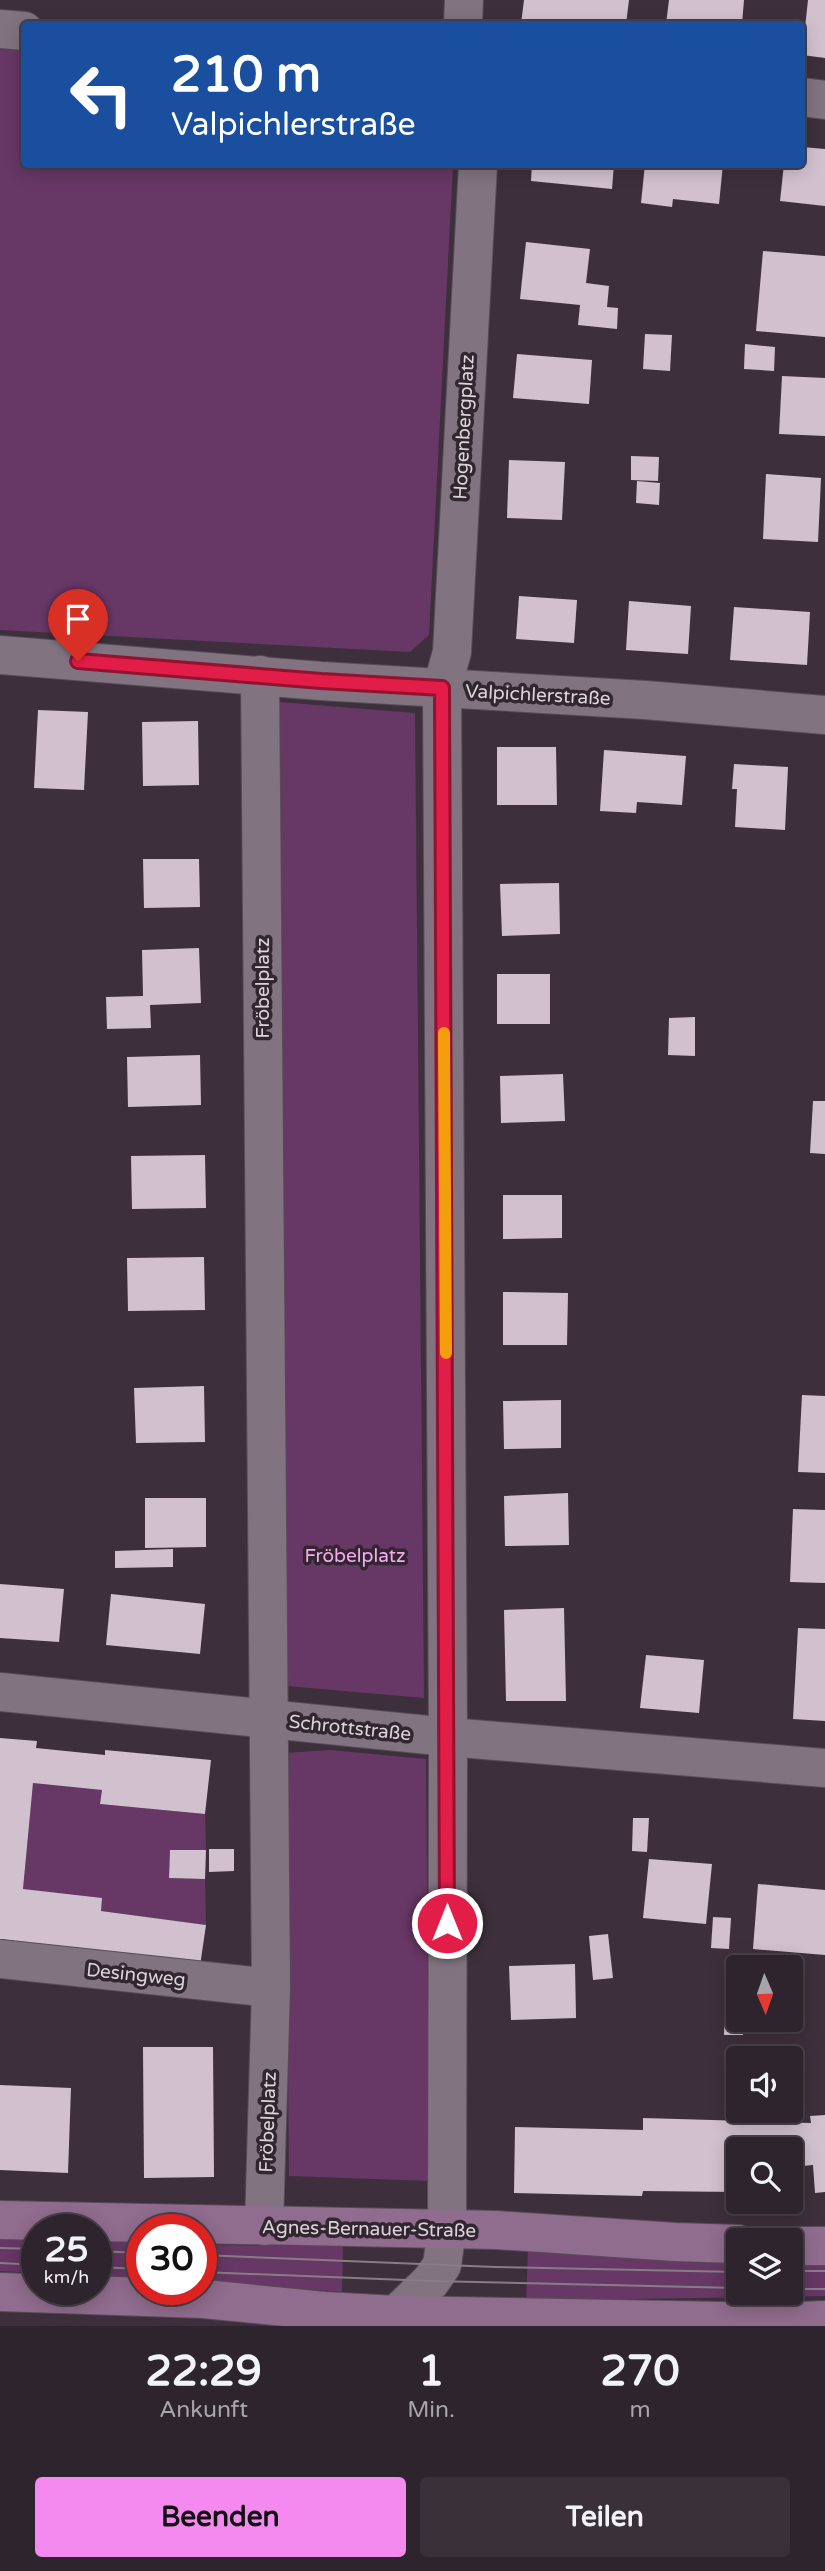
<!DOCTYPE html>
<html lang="de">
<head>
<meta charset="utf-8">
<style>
	:root { --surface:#2e242d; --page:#3a3039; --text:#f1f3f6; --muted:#a7a4aa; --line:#494149; --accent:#f489ef }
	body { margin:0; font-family:"Varela Round",sans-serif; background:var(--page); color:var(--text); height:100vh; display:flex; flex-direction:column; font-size:26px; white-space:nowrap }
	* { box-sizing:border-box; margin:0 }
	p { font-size:23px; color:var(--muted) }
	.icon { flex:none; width:38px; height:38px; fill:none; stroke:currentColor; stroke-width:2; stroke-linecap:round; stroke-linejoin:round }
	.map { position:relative; height:2326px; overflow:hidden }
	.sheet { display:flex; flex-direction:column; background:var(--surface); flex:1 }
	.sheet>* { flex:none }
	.banner { position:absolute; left:21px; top:21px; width:784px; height:147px; border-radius:7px; box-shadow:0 4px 18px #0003,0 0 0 2px var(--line); background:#1a4fa0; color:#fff; overflow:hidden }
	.needle { width:46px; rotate:178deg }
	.tools { position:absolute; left:726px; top:1955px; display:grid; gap:14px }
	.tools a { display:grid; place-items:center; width:77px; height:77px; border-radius:7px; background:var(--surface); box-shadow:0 4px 18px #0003,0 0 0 2px var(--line); font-size:35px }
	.speed { position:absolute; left:21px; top:2214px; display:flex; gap:14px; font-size:35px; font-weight:700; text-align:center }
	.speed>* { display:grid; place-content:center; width:91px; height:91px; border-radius:50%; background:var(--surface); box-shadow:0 4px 18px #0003,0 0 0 2px var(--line); line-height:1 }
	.speed small { font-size:18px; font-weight:400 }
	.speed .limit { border:10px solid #d22; background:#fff; color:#111 }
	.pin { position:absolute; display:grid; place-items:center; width:60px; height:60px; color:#fff; margin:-72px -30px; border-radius:50% 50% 50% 0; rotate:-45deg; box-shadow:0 0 7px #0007 }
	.pin .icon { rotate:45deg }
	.me { position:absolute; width:77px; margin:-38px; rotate:0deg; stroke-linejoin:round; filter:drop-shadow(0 0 5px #0008) }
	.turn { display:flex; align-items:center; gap:24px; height:147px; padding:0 35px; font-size:32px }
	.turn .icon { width:91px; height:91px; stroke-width:2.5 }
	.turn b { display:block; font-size:49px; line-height:60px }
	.eta { display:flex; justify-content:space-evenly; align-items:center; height:119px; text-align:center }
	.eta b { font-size:42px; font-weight:700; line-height:49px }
	.button { display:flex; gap:14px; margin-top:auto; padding:14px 35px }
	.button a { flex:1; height:80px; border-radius:7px; background:var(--accent); color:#111; font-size:28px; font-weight:700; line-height:80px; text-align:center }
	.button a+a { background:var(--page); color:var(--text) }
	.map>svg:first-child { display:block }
</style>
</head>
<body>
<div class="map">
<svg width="825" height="2326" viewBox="0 0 825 2326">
	<rect width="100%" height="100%" fill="#3d303c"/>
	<g fill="#673765">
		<polygon points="0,49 24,51 24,164 453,165 429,635 410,652 0,630"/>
		<polygon points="279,702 415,713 424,1698 287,1686"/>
		<polygon points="330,1750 426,1759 429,2181 289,2176 285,1753"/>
		<polygon points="33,1783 102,1790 100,1804 205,1814 206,1850 170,1850 169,1878 205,1879 206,1925 101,1911 23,1889"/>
		<polygon points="0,2236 37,2238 37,2273 0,2271"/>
		<polygon points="96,2240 142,2242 142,2278 96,2276"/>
		<polygon points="201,2245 343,2246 342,2292 201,2281"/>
		<polygon points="528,2249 699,2263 738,2262 738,2292 791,2292 791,2262 825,2261 825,2296 629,2299 526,2305"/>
	</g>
	<g fill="#d1c1cf">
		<polygon points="524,0 629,0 626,24 521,24"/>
		<polygon points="669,0 744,0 742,24 666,24"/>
		<polygon points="808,0 825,0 825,58 802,55"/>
		<polygon points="802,147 825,149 825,206 780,201 784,164 802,164"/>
		<polygon points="532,164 614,164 612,189 531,181"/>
		<polygon points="645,164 723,164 719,204 673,199 672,207 641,203"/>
		<polygon points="526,242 590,249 586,283 609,286 607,307 618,308 617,329 578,325 580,305 520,299"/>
		<polygon points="763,251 825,256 825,337 756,331"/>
		<polygon points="645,334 672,335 670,371 643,369"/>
		<polygon points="745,344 775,347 774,371 744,369"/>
		<polygon points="517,354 592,360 589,404 513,398"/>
		<polygon points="782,376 825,378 825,436 779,434"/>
		<polygon points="631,456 659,457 658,481 631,480"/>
		<polygon points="509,460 565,462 562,520 507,518"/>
		<polygon points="766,474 821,478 818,542 763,539"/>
		<polygon points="637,481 660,483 659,505 636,503"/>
		<polygon points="519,596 577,600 574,643 516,639"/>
		<polygon points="629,601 691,606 688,654 626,650"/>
		<polygon points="734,607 810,612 807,665 730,660"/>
		<polygon points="38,710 88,712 84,790 34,788"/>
		<polygon points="198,721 199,785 143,786 142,722"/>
		<polygon points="497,747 556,747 557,805 497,805"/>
		<polygon points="604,750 686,756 682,805 637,802 636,813 600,811"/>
		<polygon points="734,764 788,767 785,830 735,827 737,789 732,789"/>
		<polygon points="143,859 199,859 200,907 144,908"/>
		<polygon points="559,883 560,934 502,936 500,884"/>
		<polygon points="199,948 201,1003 150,1005 151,1028 107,1029 106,997 143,996 142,950"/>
		<rect x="497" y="974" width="53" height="50"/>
		<polygon points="695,1017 695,1056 668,1055 669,1018"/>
		<polygon points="200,1055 201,1105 128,1107 127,1057"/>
		<polygon points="563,1074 565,1121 501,1123 500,1076"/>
		<polygon points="813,1101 825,1101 825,1154 810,1153"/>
		<polygon points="205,1155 206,1208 132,1209 131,1156"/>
		<polygon points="503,1195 562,1195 562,1238 503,1239"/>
		<polygon points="204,1257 205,1310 128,1311 127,1258"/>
		<polygon points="503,1292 568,1293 567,1345 503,1345"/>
		<polygon points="204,1386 205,1442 136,1443 134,1388"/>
		<polygon points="802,1395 825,1396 825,1473 798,1472"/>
		<polygon points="561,1400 561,1448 504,1449 503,1401"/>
		<polygon points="568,1493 569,1545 505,1546 504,1496"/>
		<polygon points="145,1498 206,1498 206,1547 145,1548"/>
		<polygon points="793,1509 825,1510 825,1583 790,1582"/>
		<polygon points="173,1549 173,1567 115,1568 115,1551"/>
		<polygon points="0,1584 64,1589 59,1642 0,1638"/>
		<polygon points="111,1594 205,1604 200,1654 106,1645"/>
		<polygon points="564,1608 566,1701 506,1701 504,1610"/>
		<polygon points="798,1628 825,1629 825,1721 793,1719"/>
		<polygon points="646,1655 704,1660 699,1713 640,1708"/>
		<polygon points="0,1738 37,1741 36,1748 105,1755 105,1750 211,1760 205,1814 100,1804 102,1790 33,1783 23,1889 102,1898 101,1911 206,1925 200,1966 0,1939"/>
		<polygon points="633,1818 649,1818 647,1852 632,1851"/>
		<polygon points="209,1849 234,1849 234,1871 209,1872"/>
		<polygon points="170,1850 206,1850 205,1879 169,1878"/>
		<polygon points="649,1859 712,1864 706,1924 643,1918"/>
		<polygon points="758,1884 825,1890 825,1955 753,1949"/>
		<polygon points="713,1917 731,1918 729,1949 711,1948"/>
		<polygon points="608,1934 613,1978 593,1980 589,1936"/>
		<polygon points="575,1964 576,2018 511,2020 509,1966"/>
		<polygon points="725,1999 738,1999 738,2020 744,2020 743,2035 724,2035"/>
		<polygon points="143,2047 213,2047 214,2177 144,2178"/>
		<polygon points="0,2085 71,2088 68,2173 0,2170"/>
		<polygon points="825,2115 825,2192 815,2193 813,2165 791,2167 791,2149 738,2149 738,2192 643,2191 642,2196 514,2193 515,2127 643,2130 643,2118 811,2123 810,2116"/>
	</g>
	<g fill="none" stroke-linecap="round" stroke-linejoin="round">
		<g stroke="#574d57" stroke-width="40">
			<g id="street">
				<polyline points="463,24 464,0"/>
				<polyline points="0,29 24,31"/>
				<polyline points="802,97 825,100"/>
				<polyline points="0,655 321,681 645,700 825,715"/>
				<polyline points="260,675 271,1988 264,2226"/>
				<polyline points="0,1692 448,1737 825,1768"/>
				<polyline points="0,1959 271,1988"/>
				<polyline points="396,2326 396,2315 431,2281 442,2265 447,2229 448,1737 442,688 452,652 478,164"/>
			</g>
		</g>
		<g stroke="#574d57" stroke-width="40">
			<g id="secondary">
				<polyline points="0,2220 496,2230 675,2242 738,2244"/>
				<polyline points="791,2246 825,2246"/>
				<polyline points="0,2292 204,2299 324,2311 396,2315 772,2322 825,2320"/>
			</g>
		</g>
		<use href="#street" stroke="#817380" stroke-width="38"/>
		<use href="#secondary" stroke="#906c8e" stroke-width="38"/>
		<g stroke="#877d86" stroke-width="2">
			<polyline points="0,2248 37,2249"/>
			<polyline points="96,2251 142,2253"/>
			<polyline points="201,2255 495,2267 738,2272"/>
			<polyline points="0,2263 37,2265"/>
			<polyline points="96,2267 142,2269"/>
			<polyline points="791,2271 825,2271"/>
			<polyline points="201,2272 431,2281 738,2288"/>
			<polyline points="791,2289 825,2289"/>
		</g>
	</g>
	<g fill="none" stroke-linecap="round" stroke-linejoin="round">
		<g stroke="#92132f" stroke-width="18">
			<polyline id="route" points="78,661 321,681 442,688 447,1923"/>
		</g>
		<use href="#route" stroke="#e11d48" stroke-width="12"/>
		<polyline stroke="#f59e0b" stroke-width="12" points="444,1033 446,1353"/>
	</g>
	<g text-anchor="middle" stroke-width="7" stroke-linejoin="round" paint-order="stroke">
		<g font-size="19" fill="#dcd4db" stroke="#322631">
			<text transform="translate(463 427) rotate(-87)" y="7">Hogenbergplatz</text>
			<text transform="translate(538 694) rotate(3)" y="7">Valpichlerstraße</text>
			<text transform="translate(262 988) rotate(-90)" y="7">Fröbelplatz</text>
			<text transform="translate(350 1727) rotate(6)" y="7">Schrottstraße</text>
			<text transform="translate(136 1974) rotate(6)" y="7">Desingweg</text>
			<text transform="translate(267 2122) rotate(-88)" y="7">Fröbelplatz</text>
			<text transform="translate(369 2228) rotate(1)" y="7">Agnes-Bernauer-Straße</text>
		</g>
		<g font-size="19" fill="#f9a8f4" stroke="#322631">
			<text x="355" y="1562">Fröbelplatz</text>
		</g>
	</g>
</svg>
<div class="tools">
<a><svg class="needle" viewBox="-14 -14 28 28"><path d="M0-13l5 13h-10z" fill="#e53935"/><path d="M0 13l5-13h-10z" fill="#a7a4aa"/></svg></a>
<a><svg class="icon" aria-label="sound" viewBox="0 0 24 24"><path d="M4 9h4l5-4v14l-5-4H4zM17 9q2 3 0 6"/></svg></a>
<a><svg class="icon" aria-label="search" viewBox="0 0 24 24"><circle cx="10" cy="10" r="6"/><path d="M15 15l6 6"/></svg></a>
<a><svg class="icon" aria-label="layers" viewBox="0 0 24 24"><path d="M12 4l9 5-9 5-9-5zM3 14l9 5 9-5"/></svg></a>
</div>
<div class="speed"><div>25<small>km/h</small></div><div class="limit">30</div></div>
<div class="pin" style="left:78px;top:661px;background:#d93025"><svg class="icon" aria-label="arrive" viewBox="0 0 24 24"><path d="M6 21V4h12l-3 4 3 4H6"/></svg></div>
<svg class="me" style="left:447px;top:1923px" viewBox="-20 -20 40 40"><circle r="17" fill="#e11d48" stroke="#fff" stroke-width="3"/><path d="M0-11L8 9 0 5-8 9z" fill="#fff"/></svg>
<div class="banner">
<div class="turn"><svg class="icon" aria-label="left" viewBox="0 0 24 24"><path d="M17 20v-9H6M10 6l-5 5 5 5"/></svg><div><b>210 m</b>Valpichlerstraße</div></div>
</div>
</div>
<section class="sheet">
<div class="eta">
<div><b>22:29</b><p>Ankunft</p></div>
<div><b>1</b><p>Min.</p></div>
<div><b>270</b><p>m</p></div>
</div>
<div class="button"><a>Beenden</a><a>Teilen</a></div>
</section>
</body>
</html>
